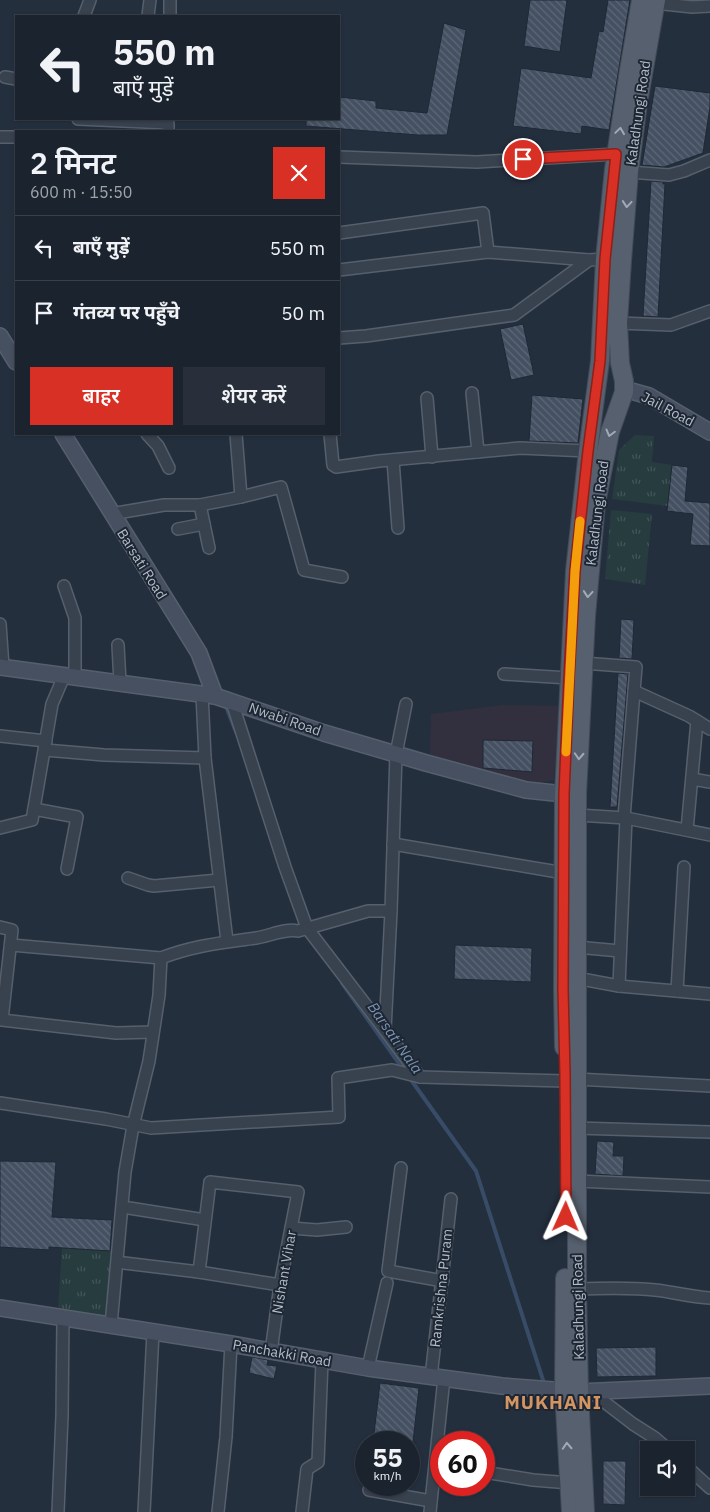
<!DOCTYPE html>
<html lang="hi">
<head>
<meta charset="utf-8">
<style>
	:root { --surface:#1b232e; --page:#282f3a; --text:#f1f3f6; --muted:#a0a4aa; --line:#39404a; --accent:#d93025 }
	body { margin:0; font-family:"IBM Plex Sans","Noto Sans Devanagari",sans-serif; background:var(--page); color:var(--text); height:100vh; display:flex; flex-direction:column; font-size:19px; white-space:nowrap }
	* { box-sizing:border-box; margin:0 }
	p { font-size:16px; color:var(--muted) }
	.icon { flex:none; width:28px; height:28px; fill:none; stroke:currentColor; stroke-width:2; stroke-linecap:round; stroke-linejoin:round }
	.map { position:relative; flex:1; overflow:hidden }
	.sheet { position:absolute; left:15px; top:130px; width:325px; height:305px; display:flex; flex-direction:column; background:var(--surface); border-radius:0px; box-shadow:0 1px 4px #0004,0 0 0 1px var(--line) }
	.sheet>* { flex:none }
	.banner { position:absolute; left:15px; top:15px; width:325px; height:105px; border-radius:0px; box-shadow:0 1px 4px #0004,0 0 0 1px var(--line); background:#1b232e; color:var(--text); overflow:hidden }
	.tools { position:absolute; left:640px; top:1441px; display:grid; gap:10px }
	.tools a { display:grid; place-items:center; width:55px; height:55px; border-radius:0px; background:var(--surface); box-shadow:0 1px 4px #0004,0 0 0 1px var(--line); font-size:25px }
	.speed { position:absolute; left:355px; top:1431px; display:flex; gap:10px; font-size:25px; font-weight:700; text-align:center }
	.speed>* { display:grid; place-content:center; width:65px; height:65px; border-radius:50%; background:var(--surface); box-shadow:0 1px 4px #0004,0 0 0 1px var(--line); line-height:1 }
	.speed small { font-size:12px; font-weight:400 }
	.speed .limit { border:8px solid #d22; background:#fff; color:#111 }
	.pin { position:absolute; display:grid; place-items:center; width:42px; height:42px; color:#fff; margin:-21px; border:2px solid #fff; border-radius:50%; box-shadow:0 1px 5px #0007 }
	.me { position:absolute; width:55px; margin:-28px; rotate:1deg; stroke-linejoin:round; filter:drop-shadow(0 0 4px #0008) }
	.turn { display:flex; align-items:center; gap:18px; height:105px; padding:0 15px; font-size:22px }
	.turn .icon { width:65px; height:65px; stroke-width:2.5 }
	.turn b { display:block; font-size:35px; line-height:42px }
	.round { display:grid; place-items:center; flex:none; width:52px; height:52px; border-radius:0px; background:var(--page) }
	.overview { display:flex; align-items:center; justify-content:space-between; height:85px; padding:0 15px }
	h1 { font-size:30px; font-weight:600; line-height:38px }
	.button { display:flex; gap:10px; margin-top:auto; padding:10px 15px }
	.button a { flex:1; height:58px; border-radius:0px; background:var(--accent); color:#fff; font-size:20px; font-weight:600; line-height:58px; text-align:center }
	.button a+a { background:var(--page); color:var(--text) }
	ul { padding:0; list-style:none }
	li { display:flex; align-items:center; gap:15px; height:65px; padding:0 15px; border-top:1px solid var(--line) }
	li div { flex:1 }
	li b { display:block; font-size:19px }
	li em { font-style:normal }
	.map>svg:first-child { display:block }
</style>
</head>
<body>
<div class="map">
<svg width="710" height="1512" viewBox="0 0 710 1512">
	<defs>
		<pattern id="grass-tufts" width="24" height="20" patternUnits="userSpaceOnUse" patternTransform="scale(1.25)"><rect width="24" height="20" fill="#263c3f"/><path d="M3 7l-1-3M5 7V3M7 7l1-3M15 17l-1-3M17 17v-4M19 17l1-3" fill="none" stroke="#435659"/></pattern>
		<pattern id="building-back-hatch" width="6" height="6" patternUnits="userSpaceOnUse" patternTransform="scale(1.25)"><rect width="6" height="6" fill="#455162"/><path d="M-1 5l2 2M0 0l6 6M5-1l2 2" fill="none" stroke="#5d6877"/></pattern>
	</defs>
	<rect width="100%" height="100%" fill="#242f3e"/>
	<polygon fill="#32303f" points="503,705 559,706 554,780 529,785 430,759 431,714"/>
	<g fill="url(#grass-tufts)">
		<polygon points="635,435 654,436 652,462 672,465 668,506 612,499 619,450"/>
		<polygon points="611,510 652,514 645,585 605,579"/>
		<polygon points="62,1248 111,1251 106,1316 58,1309"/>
	</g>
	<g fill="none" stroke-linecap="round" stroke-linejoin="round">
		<g stroke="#394c67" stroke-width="4">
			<polyline points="227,709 236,732"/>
			<polyline points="342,983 403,1069"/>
			<polyline points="409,1077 476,1171 543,1380"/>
		</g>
	</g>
	<g fill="url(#building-back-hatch)" stroke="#1f2835">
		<polygon points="530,0 567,0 560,52 524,46"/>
		<polygon points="608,0 630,0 609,130 582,126 581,134 513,126 521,68 591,78 599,31 603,32"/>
		<polygon points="444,23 466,30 447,135 418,135 306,126 306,119 339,119 339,97 376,101 376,108 427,113"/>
		<polygon points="655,86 710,93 710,107 703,153 664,167 642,165"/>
		<polygon points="651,181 663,182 663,184 665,184 658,317 643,316"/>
		<polygon points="523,324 534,375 511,380 500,329"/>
		<polygon points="532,395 583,399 578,443 529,441"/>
		<polygon points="672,465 688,467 685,501 710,503 710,546 690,545 693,514 667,511"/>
		<polygon points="621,619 634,620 632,659 619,658"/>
		<polygon points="618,673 628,674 617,807 610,807"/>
		<polygon points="483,740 533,741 532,772 483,768"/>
		<polygon points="455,945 532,948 531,982 454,979"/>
		<polygon points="597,1141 614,1142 613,1156 624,1156 623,1176 595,1174"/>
		<polygon points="0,1161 56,1162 52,1217 112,1220 110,1251 49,1247 49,1250 0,1247"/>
		<polygon points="656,1347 656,1376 597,1377 596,1348"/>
		<polygon points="252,1357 268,1360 267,1365 277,1366 274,1379 249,1373"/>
		<polygon points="380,1383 419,1388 413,1442 373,1442"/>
		<polygon points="603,1461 626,1461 625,1505 603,1504"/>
	</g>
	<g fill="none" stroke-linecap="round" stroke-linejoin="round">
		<g stroke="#565f6c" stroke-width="14">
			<g id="street">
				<polyline points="170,0 170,16"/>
				<polyline points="655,3 692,7 710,6"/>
				<polyline points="84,16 90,0"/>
				<polyline points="148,16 150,0"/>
				<polyline points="5,77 16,79"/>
				<polyline points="78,119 168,123 168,131"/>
				<polyline points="0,137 16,137"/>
				<polyline points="339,157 477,162 616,154"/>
				<polyline points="629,172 669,175 684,171 710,160"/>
				<polyline points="339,233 483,213 488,252"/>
				<polyline points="339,270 488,252 589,260"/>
				<polyline points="618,323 671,325 710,311"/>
				<polyline points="339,338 366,336 514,315 589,260 605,259"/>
				<polyline points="472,393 478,452"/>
				<polyline points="427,398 432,457"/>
				<polyline points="147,434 158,446 169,468"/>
				<polyline points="330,434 333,465 336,467 379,461 520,448 588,451"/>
				<polyline points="393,460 398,528"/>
				<polyline points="241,497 281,487 304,570 342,577"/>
				<polyline points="200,505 209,548"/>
				<polyline points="111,514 164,505 200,505 241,497 236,434"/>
				<polyline points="178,529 204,524"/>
				<polyline points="64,586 75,618 75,677"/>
				<polyline points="0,624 3,667"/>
				<polyline points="118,645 120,683"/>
				<polyline points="583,663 636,667 634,691 689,716 710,729"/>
				<polyline points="504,674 569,678"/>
				<polyline points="232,702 285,867 307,928 385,1030"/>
				<polyline points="0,736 46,741"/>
				<polyline points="45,750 104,755 205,758 202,694"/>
				<polyline points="205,758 227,941"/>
				<polyline points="692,779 710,782"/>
				<polyline points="34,809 77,817 67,869"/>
				<polyline points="577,815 626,818 710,835"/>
				<polyline points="624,818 634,691"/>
				<polyline points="0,828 32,820 52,704 64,676"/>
				<polyline points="687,830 697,721"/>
				<polyline points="393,844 564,873"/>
				<polyline points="128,878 148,885 154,886 219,880"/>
				<polyline points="0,927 12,930 2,1020 116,1033 153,1032"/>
				<polyline points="11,945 161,958"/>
				<polyline points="576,947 620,951"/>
				<polyline points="576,978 619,986 710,994"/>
				<polyline points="619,986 626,818"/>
				<polyline points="677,991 684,867"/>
				<polyline points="420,1077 565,1081"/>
				<polyline points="576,1079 710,1086"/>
				<polyline points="0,1103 106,1119 151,1128 339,1117 338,1078 392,1070 420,1077 385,1030 391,911"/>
				<polyline points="576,1128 710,1132"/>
				<polyline points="401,1168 388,1271 443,1281"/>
				<polyline points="577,1181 710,1187"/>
				<polyline points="129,1208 205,1220"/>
				<polyline points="291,1228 317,1230 346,1227"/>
				<polyline points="124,1263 199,1272 280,1285"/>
				<polyline points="199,1272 210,1182 298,1192 280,1285 271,1352"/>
				<path d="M577 1289C603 1288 629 1287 655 1290 674 1292 691 1297 710 1298"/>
				<path d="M111 1325 125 1172 133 1126 149 1061 159 995 161 958C195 945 221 943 256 938 270 936 285 928 298 931L368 911H391L396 754 406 704"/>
				<polyline points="368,1368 387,1283"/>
				<polyline points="431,1377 451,1199"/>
				<polyline points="590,1391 633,1424 655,1438 669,1450"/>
				<polyline points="686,1466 710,1488"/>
				<polyline points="484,1472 533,1480 570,1483"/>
				<polyline points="369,1490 431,1501"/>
				<polyline points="58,1512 62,1416 63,1319"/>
				<polyline points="144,1512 153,1332"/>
				<polyline points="218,1512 226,1437 231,1344"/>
				<polyline points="302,1512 307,1469 318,1462 322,1361"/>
				<polyline points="430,1512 444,1378"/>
			</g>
		</g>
		<g stroke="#565f6c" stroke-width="18">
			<g id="secondary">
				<polyline points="0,336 16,362"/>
				<polyline points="624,389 649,396 710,432"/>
				<polyline points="63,434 199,653 215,696"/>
				<polyline points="0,667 215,696 324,733 426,763 526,790 564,794"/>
				<polyline points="0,1308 231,1344 368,1368 502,1386 579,1392 710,1386"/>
			</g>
		</g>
		<g stroke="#414a57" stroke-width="20">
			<g id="primary">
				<polyline points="564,1047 563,989 564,794 575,571 588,451 600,361 605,259 614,169 629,70 641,0"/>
				<polyline points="565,1278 564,1391 571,1512"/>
				<polyline points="585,1512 579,1392 577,1289 577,794 586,616 596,503 610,432 624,392 624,381 620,363 618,323 622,261 629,172 638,103 656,0"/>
			</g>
		</g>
		<use href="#street" stroke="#38414e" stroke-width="11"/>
		<use href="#secondary" stroke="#465061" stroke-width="15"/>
		<use href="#primary" stroke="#56606e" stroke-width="18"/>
	</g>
	<defs><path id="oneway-chevron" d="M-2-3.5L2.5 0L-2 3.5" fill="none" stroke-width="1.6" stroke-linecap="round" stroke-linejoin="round" transform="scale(1.25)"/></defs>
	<g stroke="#a1aab7">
		<use href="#oneway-chevron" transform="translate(620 131) rotate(-82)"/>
		<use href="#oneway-chevron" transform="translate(627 204) rotate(95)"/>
		<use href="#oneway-chevron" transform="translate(610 433) rotate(105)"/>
		<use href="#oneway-chevron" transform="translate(588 594) rotate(95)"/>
		<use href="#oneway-chevron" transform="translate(579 756) rotate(93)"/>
		<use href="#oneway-chevron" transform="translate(567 1446) rotate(-93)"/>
	</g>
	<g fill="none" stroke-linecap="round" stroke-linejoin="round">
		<g stroke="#8d1f18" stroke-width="12">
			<polyline id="route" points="523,159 616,154 605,259 600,361 588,451 575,571 569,678 564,794 563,989 565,1074 566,1217"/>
		</g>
		<use href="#route" stroke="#d93025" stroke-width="9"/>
		<polyline stroke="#f59e0b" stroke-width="9" points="566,752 575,571 580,521"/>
	</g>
	<g text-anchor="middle" stroke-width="4" stroke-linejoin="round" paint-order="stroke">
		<g font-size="14" fill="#b4bcc9" stroke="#1d2633">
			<text transform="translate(638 113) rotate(-82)" y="5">Kaladhungi Road</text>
			<text transform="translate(668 409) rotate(28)" y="5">Jail Road</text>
			<text transform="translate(597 513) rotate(-83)" y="5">Kaladhungi Road</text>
			<text transform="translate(142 564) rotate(58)" y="5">Barsati Road</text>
			<text transform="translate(285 719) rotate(19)" y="5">Nwabi Road</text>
			<text transform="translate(284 1272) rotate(-80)" y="5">Nishant Vihar</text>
			<text transform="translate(441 1288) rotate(-84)" y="5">Ramkrishna Puram</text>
			<text transform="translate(578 1307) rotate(-91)" y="5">Kaladhungi Road</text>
			<text transform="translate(282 1353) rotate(10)" y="5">Panchakki Road</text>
		</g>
		<g font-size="15" font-style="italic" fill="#7c92b1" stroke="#1d2633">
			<text transform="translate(395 1038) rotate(55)" y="5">Barsati Nala</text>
		</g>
		<g font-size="19" font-weight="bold" letter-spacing="1" fill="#d59563" stroke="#1d2633">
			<text x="553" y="1409">MUKHANI</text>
		</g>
	</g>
</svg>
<div class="tools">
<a><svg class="icon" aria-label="sound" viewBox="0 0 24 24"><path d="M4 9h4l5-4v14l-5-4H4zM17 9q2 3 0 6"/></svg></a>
</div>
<div class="speed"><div>55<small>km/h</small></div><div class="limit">60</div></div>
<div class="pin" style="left:523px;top:159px;background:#d93025"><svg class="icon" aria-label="arrive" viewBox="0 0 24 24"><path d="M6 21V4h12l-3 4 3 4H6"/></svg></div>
<svg class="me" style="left:566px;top:1217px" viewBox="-20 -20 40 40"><path d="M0-17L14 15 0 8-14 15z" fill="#d93025" stroke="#fff" stroke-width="4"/></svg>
<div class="banner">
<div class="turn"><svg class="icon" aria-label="left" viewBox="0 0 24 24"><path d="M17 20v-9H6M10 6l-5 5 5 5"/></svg><div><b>550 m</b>बाएँ मुड़ें</div></div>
</div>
<section class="sheet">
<div class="overview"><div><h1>2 मिनट</h1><p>600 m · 15:50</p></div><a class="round" style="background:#d93025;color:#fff"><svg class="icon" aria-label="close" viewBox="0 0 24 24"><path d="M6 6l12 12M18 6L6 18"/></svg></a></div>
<ul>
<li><svg class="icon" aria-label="left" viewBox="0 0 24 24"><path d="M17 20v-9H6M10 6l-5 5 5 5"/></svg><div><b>बाएँ मुड़ें</b></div><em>550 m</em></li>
<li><svg class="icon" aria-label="arrive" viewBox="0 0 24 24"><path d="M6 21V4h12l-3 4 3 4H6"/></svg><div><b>गंतव्य पर पहुँचे</b></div><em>50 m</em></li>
</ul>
<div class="button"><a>बाहर</a><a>शेयर करें</a></div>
</section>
</div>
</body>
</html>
